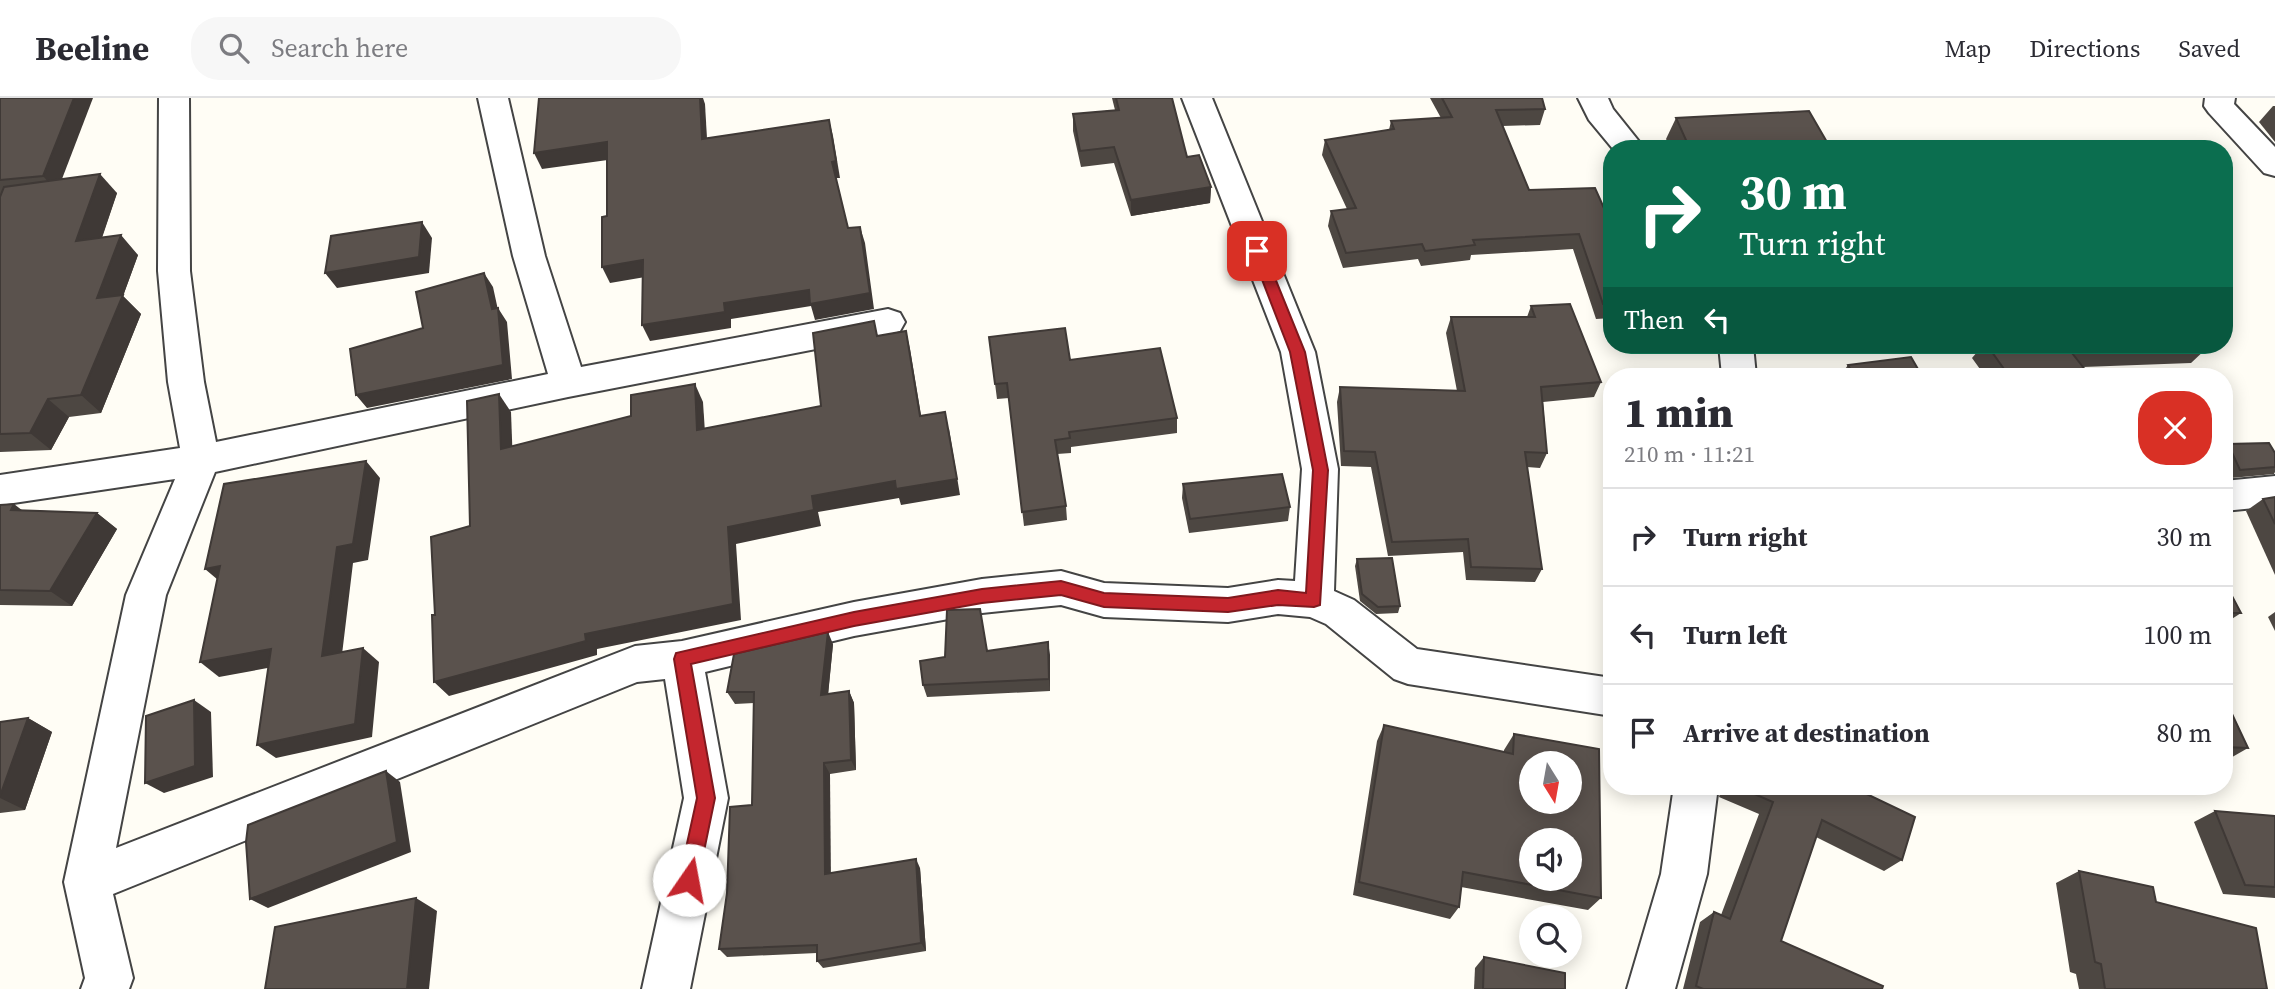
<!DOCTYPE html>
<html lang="en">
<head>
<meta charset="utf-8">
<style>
	:root { --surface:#fff; --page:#f7f7f7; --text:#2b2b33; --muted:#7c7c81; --line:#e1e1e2 }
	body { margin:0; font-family:"Source Serif 4",serif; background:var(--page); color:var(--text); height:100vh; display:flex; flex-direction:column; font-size:26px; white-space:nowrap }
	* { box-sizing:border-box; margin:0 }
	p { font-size:23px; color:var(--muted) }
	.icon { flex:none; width:38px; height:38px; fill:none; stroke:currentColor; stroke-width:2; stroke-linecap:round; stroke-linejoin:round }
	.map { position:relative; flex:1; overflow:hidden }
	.details { position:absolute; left:1603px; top:270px; width:630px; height:427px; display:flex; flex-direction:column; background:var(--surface); border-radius:28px; box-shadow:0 4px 18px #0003 }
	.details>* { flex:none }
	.banner { position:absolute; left:1603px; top:42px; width:630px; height:214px; border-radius:28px; box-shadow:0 4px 18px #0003; background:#0b6e4f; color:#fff; overflow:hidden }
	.needle { width:46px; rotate:169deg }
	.fabs { position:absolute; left:1519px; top:653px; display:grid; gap:14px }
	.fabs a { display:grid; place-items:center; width:63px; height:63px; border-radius:50%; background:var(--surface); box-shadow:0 4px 18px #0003; font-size:35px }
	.pin { position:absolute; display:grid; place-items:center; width:60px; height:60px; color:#fff; margin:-30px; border-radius:14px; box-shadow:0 4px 10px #0006 }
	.me { position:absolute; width:77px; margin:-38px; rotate:12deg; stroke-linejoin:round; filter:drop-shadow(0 0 5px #0008) }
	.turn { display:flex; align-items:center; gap:24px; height:147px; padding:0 21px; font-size:32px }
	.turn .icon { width:91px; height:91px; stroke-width:2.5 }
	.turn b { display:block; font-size:49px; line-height:60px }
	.then { display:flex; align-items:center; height:66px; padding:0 21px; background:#0003; gap:14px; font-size:26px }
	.round { display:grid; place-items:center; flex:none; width:74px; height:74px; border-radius:28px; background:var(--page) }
	.head { display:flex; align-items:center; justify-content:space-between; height:119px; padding:0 21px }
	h1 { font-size:42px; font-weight:800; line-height:52px }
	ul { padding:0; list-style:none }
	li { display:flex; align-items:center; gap:21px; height:98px; padding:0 21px; border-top:2px solid var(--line) }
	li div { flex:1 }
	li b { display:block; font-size:26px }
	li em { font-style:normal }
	header { display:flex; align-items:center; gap:42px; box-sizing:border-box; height:98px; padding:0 35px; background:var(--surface); border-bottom:2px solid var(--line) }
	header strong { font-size:33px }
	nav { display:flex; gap:38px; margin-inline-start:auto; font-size:24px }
	.search { width:490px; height:63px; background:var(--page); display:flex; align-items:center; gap:18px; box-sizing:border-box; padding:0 24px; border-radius:28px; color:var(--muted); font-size:26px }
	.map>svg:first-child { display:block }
</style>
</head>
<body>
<header>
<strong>Beeline</strong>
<div class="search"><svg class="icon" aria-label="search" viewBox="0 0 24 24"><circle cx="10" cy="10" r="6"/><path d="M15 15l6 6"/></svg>Search here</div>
<nav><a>Map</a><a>Directions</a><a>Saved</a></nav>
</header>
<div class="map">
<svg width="2275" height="891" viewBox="0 0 2275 891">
	<rect width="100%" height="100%" fill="#fffdf5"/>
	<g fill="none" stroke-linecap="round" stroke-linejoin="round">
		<g stroke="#444" stroke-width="4">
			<g id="minor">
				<polygon points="159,0 189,0 190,173 204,284 216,344 548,276 513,158 478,0 508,0 545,158 581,269 888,211 900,215 905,224 900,233 888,237 568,299 215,374 166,497 116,750 635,548 682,543 854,504 982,481 1061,473 1104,485 1228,490 1278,482 1295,483 1302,371 1281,254 1182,0 1212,0 1315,254 1338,371 1334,493 1354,502 1417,551 1612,580 1612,618 1408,586 1394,581 1326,526 1310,519 1278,516 1228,524 1104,519 1061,507 982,515 854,538 705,574 728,700 690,891 642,891 684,700 665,581 637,584 113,796 133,880 129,891 81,891 85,880 64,784 126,497 175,381 0,407 0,377 180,350 168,284 158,173"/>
				<polygon points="1578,0 1608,0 1613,11 1645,51 1613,51 1589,22"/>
				<polygon points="2205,0 2235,0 2234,6 2275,49 2275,78 2264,75 2209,15 2204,8"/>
				<polygon points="1719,247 1753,247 1756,278 1722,278"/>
				<polygon points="2275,378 2275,408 2224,413 2224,383"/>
				<polygon points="1674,688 1718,688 1707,776 1675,891 1627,891 1661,776"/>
			</g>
		</g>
		<use href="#minor" fill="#fff" fill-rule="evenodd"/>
	</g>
	<g fill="#4d4742">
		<polygon points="0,0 62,81 117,95 102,140 138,157 123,198 141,216 101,315 69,319 51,352 0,354"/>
		<polygon points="1112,0 1172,0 1187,59 1211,89 1210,105 1131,118 1114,65 1081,69 1073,33 1073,16 1115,12"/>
		<polygon points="1430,0 1542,0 1545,11 1540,27 1502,28 1529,92 1612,128 1612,220 1596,221 1573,151 1471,157 1470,162 1421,168 1418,161 1343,170 1328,128 1331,113 1347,111 1322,57 1325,42 1389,32 1391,23 1441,20"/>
		<polygon points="2273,8 2275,8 2275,44 2259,24"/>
		<polygon points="1676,20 1831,51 1671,51 1666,41"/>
		<polygon points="1531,208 1601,284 1594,299 1543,304 1547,355 1540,370 1527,369 1542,471 1535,484 1466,482 1463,454 1388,458 1371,369 1341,368 1337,304 1340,289 1457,293 1446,235 1451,219 1527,219"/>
		<polygon points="989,239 1070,262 1177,320 1177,335 1071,349 1071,355 1057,356 1066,408 1067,422 1024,428 1009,300 997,301"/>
		<polygon points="1974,247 2205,247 2207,250 2191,265 2083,269 2090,278 1985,278 1972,260 1978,253"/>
		<polygon points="1848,267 1922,278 1840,278"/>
		<polygon points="2228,346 2275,355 2275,374 2274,376 2231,380 2224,365 2224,349"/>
		<polygon points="1183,386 1290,409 1288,423 1189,435 1182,400"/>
		<polygon points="2275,399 2275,477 2246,413 2263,401"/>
		<polygon points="0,407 22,412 97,415 117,431 72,508 0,507"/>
		<polygon points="1357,461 1400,508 1398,515 1376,516 1360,503 1355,468"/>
		<polygon points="2224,483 2241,515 2224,526"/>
		<polygon points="2275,514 2275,533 2268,519"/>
		<polygon points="833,546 828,596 849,593 854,605 856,672 830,676 830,775 920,770 926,853 823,870 817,863 817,855 727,859 719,851 752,707 754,605 735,606 727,594"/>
		<polygon points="988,553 1050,557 1050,593 927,599 923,587"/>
		<polygon points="2224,599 2248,650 2227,662 2224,662"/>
		<polygon points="28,620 52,634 25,712 0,715 0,624"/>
		<polygon points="1384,627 1504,654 1504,652 1514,636 1601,800 1588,812 1461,789 1459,809 1450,821 1353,797 1377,643"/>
		<polygon points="1722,688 1850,688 1902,762 1884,773 1816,739 1781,843 1882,891 1683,891 1700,824 1714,814 1721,817 1759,716 1719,699"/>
		<polygon points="2215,713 2275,718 2275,800 2223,796 2194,724"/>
		<polygon points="2079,773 2156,804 2267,891 2079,891 2076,876 2070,874 2056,785"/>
		<polygon points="1484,859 1565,891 1474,891 1475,870"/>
	</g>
	<g fill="#3f3936">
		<polygon points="74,0 93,0 57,94 43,78"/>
		<polygon points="700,0 703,0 705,6 708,58 702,41"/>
		<polygon points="829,22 833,38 840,80 836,80 832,64"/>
		<polygon points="607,44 615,61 542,71 534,55"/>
		<polygon points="100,76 117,95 94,162 76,143"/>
		<polygon points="1211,89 1210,105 1131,118 1131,102"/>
		<polygon points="422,124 432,140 429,175 337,190 325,175"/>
		<polygon points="860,129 865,145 874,211 815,222 811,208 731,221 731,230 650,243 642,227 724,205"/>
		<polygon points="121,137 138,157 123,198 141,216 101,315 81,297 97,200"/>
		<polygon points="643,162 651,178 610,185 602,169"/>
		<polygon points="484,175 493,189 498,212 498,210 507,224 512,281 367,310 356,297 492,211"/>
		<polygon points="906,233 910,251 924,335 920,318"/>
		<polygon points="695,286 703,304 706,350 697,332"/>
		<polygon points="499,296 511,314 513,368 501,351"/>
		<polygon points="48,301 69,319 51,352 30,335"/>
		<polygon points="949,331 960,397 901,407 899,400 818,414 821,428 736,446 741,522 597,551 597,557 449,598 434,584 585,536 728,429 812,398"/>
		<polygon points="366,363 380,380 368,462 353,465 340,573 322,558 337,449"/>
		<polygon points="14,406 36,423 11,412"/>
		<polygon points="97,415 117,431 72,508 50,493"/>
		<polygon points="220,468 224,487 205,471"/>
		<polygon points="828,534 833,546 827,608 821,597"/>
		<polygon points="1048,544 1050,557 1050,593 1049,581"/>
		<polygon points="363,550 379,564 372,639 276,660 257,647"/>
		<polygon points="271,551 289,566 219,579 200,564"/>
		<polygon points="849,593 854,605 856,672 851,662"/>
		<polygon points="194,602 211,614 213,679 164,695 145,685"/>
		<polygon points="28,620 52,634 25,712 0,700 0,698"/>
		<polygon points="824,665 830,676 831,785 825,776"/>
		<polygon points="386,673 400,684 411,754 268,810 250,801"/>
		<polygon points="916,761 920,770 926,853 921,845"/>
		<polygon points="416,800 437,813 429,891 407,891"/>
	</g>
	<g fill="#5a524d" stroke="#3f3936" stroke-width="2" fill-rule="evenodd">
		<polygon points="0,0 74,0 43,78 0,82"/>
		<polygon points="539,0 700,0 702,41 829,22 836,63 832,64 848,130 860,129 870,195 810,206 809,192 724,205 725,214 642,227 643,162 602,169 602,119 607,118 607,44 534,55"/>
		<polygon points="1116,0 1172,0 1187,59 1199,57 1211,89 1131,102 1114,49 1080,53 1073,16 1119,12"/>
		<polygon points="1442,0 1542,0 1545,11 1496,12 1529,92 1595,90 1612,128 1612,206 1603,206 1579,136 1473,142 1475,147 1425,153 1422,146 1346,155 1331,113 1356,110 1325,42 1394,31 1391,23 1452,19"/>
		<polygon points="1809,13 1831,51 1690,51 1676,20"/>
		<polygon points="100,76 76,143 121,137 97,200 123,197 81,297 48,301 30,335 0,336 0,99 4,89"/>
		<polygon points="422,124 419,159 325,175 331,138"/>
		<polygon points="484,175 492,211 498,210 503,267 356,297 350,251 423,230 416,194"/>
		<polygon points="1570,206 1601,284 1541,289 1547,355 1525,354 1542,471 1471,469 1468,441 1392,444 1375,354 1344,353 1340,289 1465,293 1451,219 1535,219 1531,208"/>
		<polygon points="874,223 877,238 906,233 920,318 945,314 957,381 896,391 895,383 812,398 814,412 728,429 733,506 585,536 586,543 434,584 432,517 435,517 431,439 470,428 467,303 499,296 501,351 631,318 631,297 695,286 697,332 821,308 813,235"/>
		<polygon points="1065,230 1070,262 1160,250 1177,320 1069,334 1070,340 1055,342 1066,408 1022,414 1007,285 995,286 989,239"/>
		<polygon points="1987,247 2205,247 2207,250 2072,255 2090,278 2009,278"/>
		<polygon points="1911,259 1922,278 1854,278 1848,267"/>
		<polygon points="2269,345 2275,355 2275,369 2240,372 2228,346"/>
		<polygon points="366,363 353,446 337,449 322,558 363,550 355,626 257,647 271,551 200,564 220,468 205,471 224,386"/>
		<polygon points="1282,376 1290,409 1190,421 1183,386"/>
		<polygon points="2275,399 2275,426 2263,401"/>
		<polygon points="14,406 11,412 97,415 50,493 0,492 0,407"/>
		<polygon points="1392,460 1400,508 1378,509 1362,496 1357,461"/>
		<polygon points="2224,483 2241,515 2224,515"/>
		<polygon points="980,511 987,553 1048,544 1049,581 923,587 920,563 945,559 947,512"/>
		<polygon points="828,534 821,597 849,593 851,662 824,665 825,776 916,761 921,845 817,863 817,847 719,851 727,795 730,709 752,707 754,594 727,594 734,556"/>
		<polygon points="2224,599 2248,650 2224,649"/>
		<polygon points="194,602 195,668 145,685 146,618"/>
		<polygon points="28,620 0,698 0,624"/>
		<path d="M1384 627 1513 656 1514 636 1599 651 1601 800 1463 774 1459 809 1359 784ZM1531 665H1570V704H1531ZM1531 742H1570V780H1531Z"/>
		<polygon points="386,673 397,744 250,801 246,744 248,727"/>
		<polygon points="1736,688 1850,688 1915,719 1902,762 1822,722 1781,843 1883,888 1882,891 1703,891 1696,888 1714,814 1730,821 1773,704"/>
		<polygon points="2215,713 2275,718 2275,789 2245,787"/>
		<polygon points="2079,773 2153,789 2156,804 2256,830 2267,891 2105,891 2101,866 2095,864"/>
		<polygon points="416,800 407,891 265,891 275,829"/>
		<polygon points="1484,859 1565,875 1565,891 1483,891"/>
	</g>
	<polygon fill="#c4262e" stroke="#7f191e" stroke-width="2" points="1257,148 1264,153 1305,254 1328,372 1320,507 1314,509 1278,507 1228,514 1104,509 1061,497 982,505 854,528 691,566 715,700 698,782 695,789 689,791 682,789 679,782 697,700 674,561 676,555 854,514 982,491 1061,483 1104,495 1228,500 1278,492 1306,495 1313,372 1290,254 1251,153"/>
</svg>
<div class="fabs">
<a><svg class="needle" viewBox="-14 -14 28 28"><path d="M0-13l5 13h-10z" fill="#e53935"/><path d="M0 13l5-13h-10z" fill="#7c7c81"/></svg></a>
<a><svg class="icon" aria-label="sound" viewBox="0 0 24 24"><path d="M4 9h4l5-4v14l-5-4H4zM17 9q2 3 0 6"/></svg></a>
<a><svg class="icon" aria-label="search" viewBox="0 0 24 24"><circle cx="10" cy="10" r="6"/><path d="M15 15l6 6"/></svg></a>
</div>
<div class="pin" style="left:1257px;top:153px;background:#d93025"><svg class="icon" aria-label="arrive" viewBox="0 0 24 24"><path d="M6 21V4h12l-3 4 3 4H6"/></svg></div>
<svg class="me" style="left:689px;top:782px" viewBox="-20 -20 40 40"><circle r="19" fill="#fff"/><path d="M0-13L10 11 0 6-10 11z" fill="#c4262e"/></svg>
<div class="banner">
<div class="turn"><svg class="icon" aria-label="right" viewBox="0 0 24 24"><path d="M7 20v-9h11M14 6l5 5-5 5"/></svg><div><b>30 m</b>Turn right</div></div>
<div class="then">Then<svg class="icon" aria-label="left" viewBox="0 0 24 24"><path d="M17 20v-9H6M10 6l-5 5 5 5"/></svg></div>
</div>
<section class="details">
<div class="head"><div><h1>1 min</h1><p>210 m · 11:21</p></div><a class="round" style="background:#d93025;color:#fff"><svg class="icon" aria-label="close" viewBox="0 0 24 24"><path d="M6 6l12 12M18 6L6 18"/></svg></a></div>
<ul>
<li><svg class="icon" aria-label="right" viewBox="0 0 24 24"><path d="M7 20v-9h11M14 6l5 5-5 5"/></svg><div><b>Turn right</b></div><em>30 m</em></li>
<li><svg class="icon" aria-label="left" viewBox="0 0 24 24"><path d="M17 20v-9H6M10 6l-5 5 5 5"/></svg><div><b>Turn left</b></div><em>100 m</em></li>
<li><svg class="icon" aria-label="arrive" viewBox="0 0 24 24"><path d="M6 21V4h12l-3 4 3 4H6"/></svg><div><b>Arrive at destination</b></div><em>80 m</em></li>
</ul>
</section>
</div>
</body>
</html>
